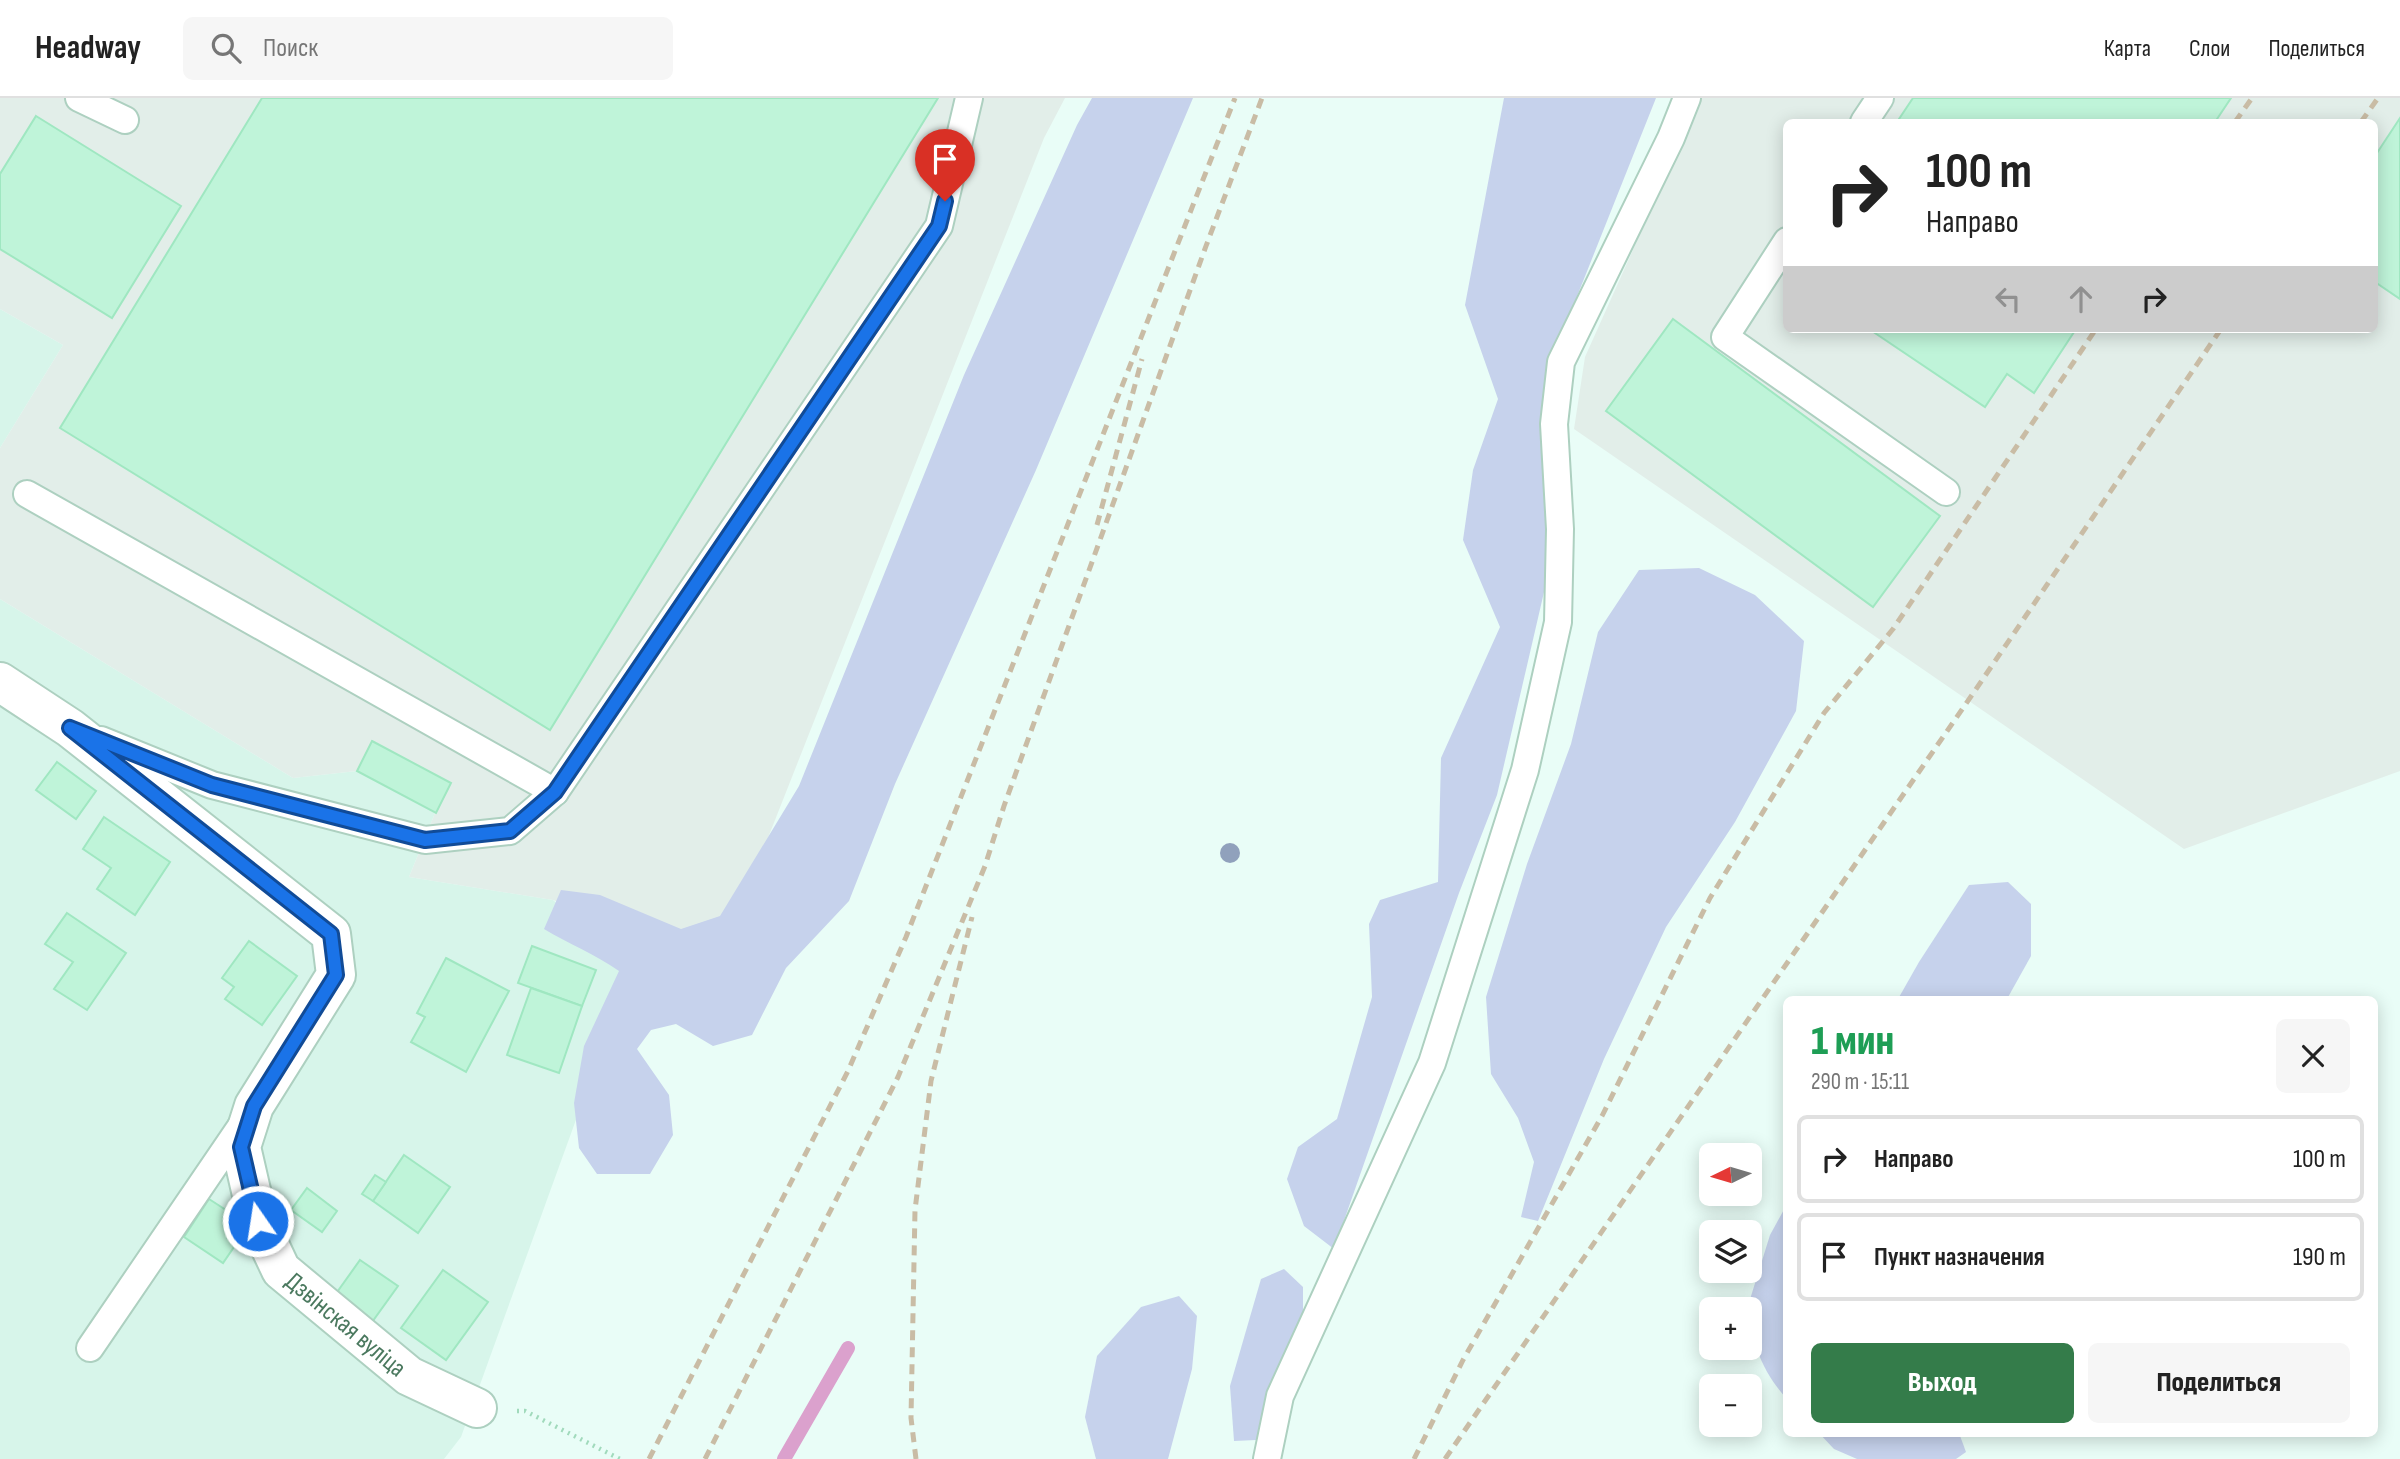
<!DOCTYPE html>
<html lang="ru">
<head>
<meta charset="utf-8">
<style>
	:root { --surface:#fff; --page:#f6f6f6; --text:#222; --muted:#767676; --line:#e0e0e0; --accent:#347c4a }
	body { margin:0; font-family:"Sofia Sans Condensed",sans-serif; background:var(--page); color:var(--text); height:100vh; display:flex; flex-direction:column; font-size:26px; white-space:nowrap }
	* { box-sizing:border-box; margin:0 }
	p { font-size:23px; color:var(--muted) }
	.icon { flex:none; width:38px; height:38px; fill:none; stroke:currentColor; stroke-width:2; stroke-linecap:round; stroke-linejoin:round }
	.map { position:relative; flex:1; overflow:hidden }
	.drawer { position:absolute; left:1783px; top:898px; width:595px; height:441px; display:flex; flex-direction:column; background:var(--surface); border-radius:10px; box-shadow:0 4px 18px #0003 }
	.drawer>* { flex:none }
	.top-card { position:absolute; left:1783px; top:21px; width:595px; height:214px; border-radius:10px; box-shadow:0 4px 18px #0003; background:#fff; color:var(--text); overflow:hidden }
	.needle { width:46px; rotate:265deg }
	.buttons { position:absolute; left:1699px; top:1045px; display:grid; gap:14px }
	.buttons a { display:grid; place-items:center; width:63px; height:63px; border-radius:10px; background:var(--surface); box-shadow:0 4px 18px #0003; font-size:35px }
	.pin { position:absolute; display:grid; place-items:center; width:60px; height:60px; color:#fff; margin:-72px -30px; border-radius:50% 50% 50% 0; rotate:-45deg; box-shadow:0 0 7px #0007 }
	.pin .icon { rotate:45deg }
	.me { position:absolute; width:77px; margin:-38px; rotate:347deg; stroke-linejoin:round; filter:drop-shadow(0 0 5px #0008) }
	.turn { display:flex; align-items:center; gap:24px; height:147px; padding:0 28px; font-size:32px }
	.turn .icon { width:91px; height:91px; stroke-width:2.5 }
	.turn b { display:block; font-size:49px; line-height:60px }
	.lanes { display:flex; align-items:center; height:66px; padding:0 28px; background:#0003; justify-content:center; gap:35px; direction:ltr }
	.lanes .off { opacity:.35 }
	.round { display:grid; place-items:center; flex:none; width:74px; height:74px; border-radius:10px; background:var(--page) }
	.summary { display:flex; align-items:center; justify-content:space-between; height:119px; padding:0 28px }
	h1 { font-size:42px; font-weight:800; line-height:52px; color:#1e9e55 }
	.button { display:flex; gap:14px; margin-top:auto; padding:14px 28px }
	.button a { flex:1; height:80px; border-radius:10px; background:var(--accent); color:#fff; font-size:28px; font-weight:800; line-height:80px; text-align:center }
	.button a+a { background:var(--page); color:var(--text) }
	ul { padding:0; list-style:none }
	li { display:flex; align-items:center; gap:21px; height:88px; margin:0 14px 10px; padding:0 14px; border:4px solid var(--line); border-radius:10px }
	li div { flex:1 }
	li b { display:block; font-size:26px }
	li em { font-style:normal }
	header { display:flex; align-items:center; gap:42px; box-sizing:border-box; height:98px; padding:0 35px; background:var(--surface); border-bottom:2px solid var(--line) }
	header strong { font-size:33px }
	nav { display:flex; gap:38px; margin-inline-start:auto; font-size:24px }
	.search { width:490px; height:63px; background:var(--page); display:flex; align-items:center; gap:18px; box-sizing:border-box; padding:0 24px; border-radius:10px; color:var(--muted); font-size:26px }
	.map>svg:first-child { display:block }
</style>
</head>
<body>
<header>
<strong>Headway</strong>
<div class="search"><svg class="icon" aria-label="search" viewBox="0 0 24 24"><circle cx="10" cy="10" r="6"/><path d="M15 15l6 6"/></svg>Поиск</div>
<nav><a>Карта</a><a>Слои</a><a>Поделиться</a></nav>
</header>
<div class="map">
<svg width="2400" height="1361" viewBox="0 0 2400 1361">
	<rect width="100%" height="100%" fill="#e9fdf7"/>
	<g fill="#d7f5ea">
		<polygon points="0,211 63,247 0,350"/>
		<polygon points="0,501 293,680 357,673 435,715 409,779 553,802 631,870 461,1339 444,1361 0,1361"/>
	</g>
	<g fill="#e2eee9" fill-rule="evenodd">
		<polygon points="0,0 1065,0 1044,40 721,859 553,802 409,779 435,715 357,673 293,680 0,501 0,350 63,247 0,211"/>
		<path d="M1701 0H2400V673L2184 751 1574 331 1585 259ZM1787 24H2375V231H1787Z"/>
	</g>
	<g fill="#c6d2ec">
		<path d="M1092 0H1193L1036 372 895 686 849 803 786 870 752 937 713 948 676 926 651 932 637 951 669 997 673 1037 650 1076H597L579 1050 574 1005 584 948 619 873C595 856 569 846 544 831L561 792 600 797 681 831 720 818 799 688 964 277 1077 27Z"/>
		<polygon points="1504,0 1656,0 1570,216 1560,425 1497,697 1459,795 1334,1151 1304,1128 1287,1081 1298,1049 1337,1021 1372,899 1369,826 1380,802 1438,784 1441,660 1500,529 1463,442 1473,372 1498,301 1465,207"/>
		<polygon points="1699,470 1755,497 1804,543 1796,613 1735,724 1666,829 1604,961 1538,1123 1521,1119 1534,1064 1518,1020 1491,976 1486,899 1527,766 1571,646 1598,534 1639,472"/>
		<polygon points="2008,784 2031,806 2031,858 2007,901 1898,901 1919,864 1969,787"/>
		<path d="M1787 1106V1301C1764 1276 1750 1244 1750 1211H1747L1770 1137Z"/>
		<polygon points="1284,1171 1303,1189 1303,1225 1256,1342 1234,1343 1230,1288 1261,1181"/>
		<polygon points="1179,1198 1197,1218 1192,1271 1168,1361 1096,1361 1085,1319 1097,1258 1141,1209"/>
		<polygon points="1819,1335 1959,1335 1966,1354 1956,1361 1857,1361 1834,1351"/>
	</g>
	<g fill="none" stroke-linecap="round" stroke-linejoin="round">
		<polyline stroke="#dba1cd" stroke-width="14" points="784,1361 848,1250"/>
	</g>
	<g fill="#bff4d9" stroke="#9fe7c1" stroke-width="2">
		<polygon points="262,0 938,0 550,632 60,330"/>
		<polygon points="1913,0 2231,0 2215,24 1897,24"/>
		<polygon points="36,18 181,108 112,220 0,151 0,76"/>
		<polygon points="2400,20 2400,201 2375,184 2375,58"/>
		<polygon points="1673,221 1940,418 1873,509 1606,313"/>
		<polygon points="1869,231 2076,231 2034,295 2007,276 1985,309"/>
		<polygon points="372,643 451,685 436,715 357,673"/>
		<polygon points="57,664 96,693 76,721 36,692"/>
		<polygon points="104,719 170,764 135,817 97,791 111,770 83,751"/>
		<polygon points="67,815 126,855 87,912 54,891 73,864 45,846"/>
		<polygon points="249,843 297,878 262,927 225,901 234,889 222,880"/>
		<polygon points="532,848 596,872 582,908 518,885"/>
		<polygon points="446,860 509,893 466,974 411,944 425,919 417,915"/>
		<polygon points="531,890 582,908 559,975 507,957"/>
		<polygon points="404,1057 450,1089 418,1135 373,1103"/>
		<polygon points="375,1077 386,1084 373,1103 362,1096"/>
		<polygon points="307,1090 337,1113 322,1134 291,1112"/>
		<polygon points="209,1101 249,1127 223,1165 184,1139"/>
		<polygon points="360,1162 398,1188 367,1231 330,1204"/>
		<polygon points="443,1172 488,1204 446,1262 401,1230"/>
	</g>
	<g fill="none" stroke-linecap="round" stroke-linejoin="round">
		<g stroke="#add0c0" stroke-width="30">
			<g id="service">
				<polyline points="79,0 125,22"/>
				<polyline points="1864,24 1880,0"/>
				<polyline points="1787,143 1725,239 1946,394"/>
				<polyline points="27,396 555,694"/>
				<polyline points="101,642 212,687 425,742 510,733 555,694 939,128 969,0"/>
				<polyline points="90,1250 242,1027"/>
				<polyline points="1267,1361 1280,1298 1432,965 1525,672 1558,524 1560,431 1554,326 1561,264 1671,40 1687,0"/>
			</g>
		</g>
		<g stroke="#add0c0" stroke-width="42">
			<g id="minor">
				<path id="s1" d="M0 584 70 630 331 836 336 877 254 1008 241 1049 258 1123 281 1172 409 1278 477 1310"/>
			</g>
		</g>
		<polyline stroke="#a1dabc" stroke-width="4.5" stroke-dasharray="2 5" stroke-linecap="butt" points="517,1313 525,1313 620,1361"/>
		<use href="#service" stroke="#fff" stroke-width="26"/>
		<use href="#minor" stroke="#fff" stroke-width="38"/>
		<g stroke="#c9bca5" stroke-width="5" stroke-dasharray="10 7" stroke-linecap="butt">
			<polyline points="2235,24 2252,0"/>
			<polyline points="2361,24 2378,0"/>
			<polyline points="1097,427 1142,261"/>
			<polyline points="649,1361 848,973 906,839 1235,0"/>
			<polyline points="705,1361 898,979 985,768 1004,708 1206,148 1262,0"/>
			<polyline points="916,1361 911,1320 915,1112 931,983 972,819"/>
			<polyline points="1414,1361 1463,1262 1602,1018 1710,800 1824,615 1893,531 2096,231"/>
			<polyline points="1445,1361 1974,594 2221,231"/>
		</g>
	</g>
	<circle fill="#90a1bc" cx="1230" cy="755" r="10"/>
	<g fill="none" stroke-linecap="round" stroke-linejoin="round">
		<g stroke="#114b97" stroke-width="18">
			<polyline id="route" points="258,1123 241,1049 254,1008 336,877 331,836 70,630 212,687 425,742 510,733 555,694 939,128 945,103"/>
		</g>
		<use href="#route" stroke="#1a73e8" stroke-width="12"/>
	</g>
	<g text-anchor="middle" stroke-width="5" stroke-linejoin="round" paint-order="stroke">
		<g font-size="26" fill="#4b795f" stroke="#f0fffa">
			<text dy="9" stroke="none"><textPath href="#s1" startOffset="870">Дзвінская вуліца</textPath></text>
		</g>
	</g>
</svg>
<div class="buttons">
<a><svg class="needle" viewBox="-14 -14 28 28"><path d="M0-13l5 13h-10z" fill="#e53935"/><path d="M0 13l5-13h-10z" fill="#767676"/></svg></a>
<a><svg class="icon" aria-label="layers" viewBox="0 0 24 24"><path d="M12 4l9 5-9 5-9-5zM3 14l9 5 9-5"/></svg></a>
<a>+</a>
<a>−</a>
</div>
<div class="pin" style="left:945px;top:103px;background:#d93025"><svg class="icon" aria-label="arrive" viewBox="0 0 24 24"><path d="M6 21V4h12l-3 4 3 4H6"/></svg></div>
<svg class="me" style="left:258px;top:1123px" viewBox="-20 -20 40 40"><circle r="17" fill="#1a73e8" stroke="#fff" stroke-width="3"/><path d="M0-11L8 9 0 5-8 9z" fill="#fff"/></svg>
<div class="top-card">
<div class="turn"><svg class="icon" aria-label="right" viewBox="0 0 24 24"><path d="M7 20v-9h11M14 6l5 5-5 5"/></svg><div><b>100 m</b>Направо</div></div>
<div class="lanes"><svg class="icon off" aria-label="left" viewBox="0 0 24 24"><path d="M17 20v-9H6M10 6l-5 5 5 5"/></svg><svg class="icon off" aria-label="ahead" viewBox="0 0 24 24"><path d="M12 20V5M6 11l6-6 6 6"/></svg><svg class="icon" aria-label="right" viewBox="0 0 24 24"><path d="M7 20v-9h11M14 6l5 5-5 5"/></svg></div>
</div>
<section class="drawer">
<div class="summary"><div><h1>1 мин</h1><p>290 m · 15:11</p></div><a class="round"><svg class="icon" aria-label="close" viewBox="0 0 24 24"><path d="M6 6l12 12M18 6L6 18"/></svg></a></div>
<ul>
<li><svg class="icon" aria-label="right" viewBox="0 0 24 24"><path d="M7 20v-9h11M14 6l5 5-5 5"/></svg><div><b>Направо</b></div><em>100 m</em></li>
<li><svg class="icon" aria-label="arrive" viewBox="0 0 24 24"><path d="M6 21V4h12l-3 4 3 4H6"/></svg><div><b>Пункт назначения</b></div><em>190 m</em></li>
</ul>
<div class="button"><a>Выход</a><a>Поделиться</a></div>
</section>
</div>
</body>
</html>
